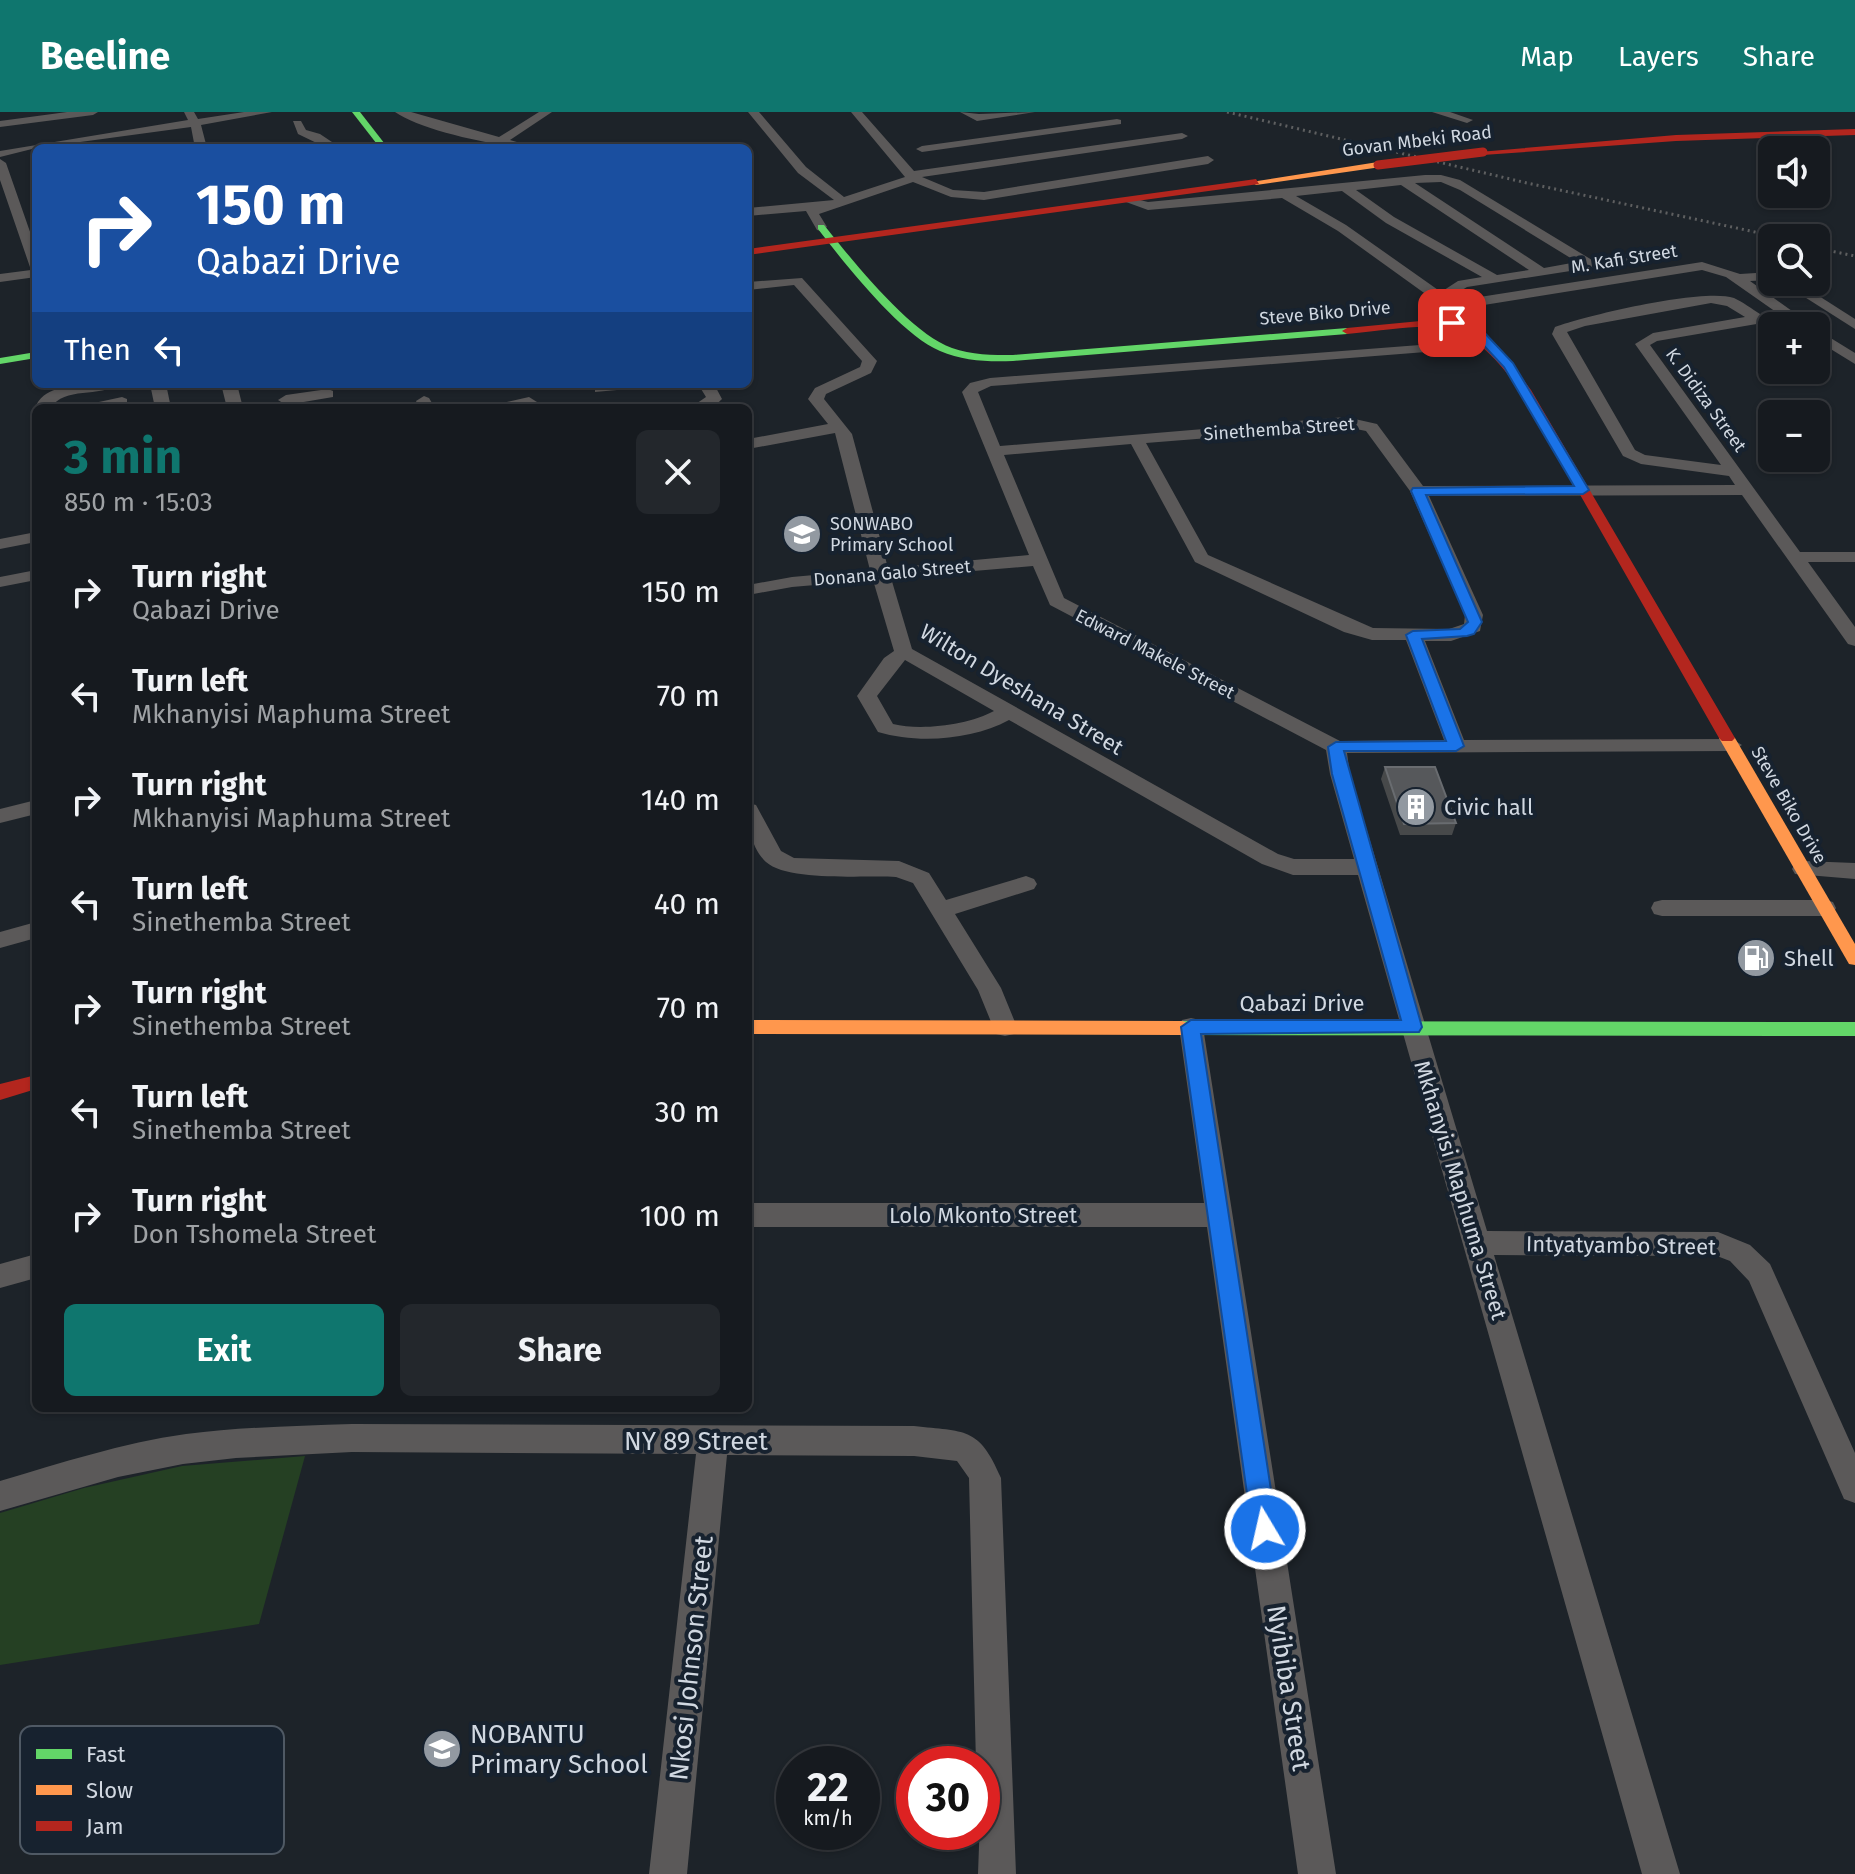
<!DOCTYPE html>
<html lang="en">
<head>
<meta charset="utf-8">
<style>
	:root { --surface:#161a1f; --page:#23272c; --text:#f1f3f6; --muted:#9ea1a4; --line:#35383d; --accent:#0f766e }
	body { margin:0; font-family:"Fira Sans",sans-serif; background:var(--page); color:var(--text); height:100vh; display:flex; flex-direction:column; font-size:30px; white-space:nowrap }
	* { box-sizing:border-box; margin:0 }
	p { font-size:26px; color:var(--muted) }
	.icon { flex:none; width:44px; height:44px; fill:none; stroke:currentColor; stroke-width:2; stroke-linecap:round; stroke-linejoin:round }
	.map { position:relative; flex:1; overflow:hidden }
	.side { position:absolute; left:32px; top:292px; width:720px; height:1008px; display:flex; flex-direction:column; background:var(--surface); border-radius:12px; box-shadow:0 2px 6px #0004,0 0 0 2px var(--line) }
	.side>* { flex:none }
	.top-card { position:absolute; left:32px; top:32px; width:720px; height:244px; border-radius:12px; box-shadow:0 2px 6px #0004,0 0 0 2px var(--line); background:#1a4fa0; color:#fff; overflow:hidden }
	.buttons { position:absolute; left:1758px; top:24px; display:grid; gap:16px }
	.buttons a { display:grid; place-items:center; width:72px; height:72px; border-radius:12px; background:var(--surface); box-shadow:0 2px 6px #0004,0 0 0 2px var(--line); font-size:40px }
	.speed { position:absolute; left:776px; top:1634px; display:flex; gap:16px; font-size:40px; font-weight:700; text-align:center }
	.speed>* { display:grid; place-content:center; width:104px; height:104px; border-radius:50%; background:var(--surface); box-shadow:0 2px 6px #0004,0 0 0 2px var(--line); line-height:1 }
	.speed small { font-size:20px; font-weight:400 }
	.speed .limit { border:12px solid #d22; background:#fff; color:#111 }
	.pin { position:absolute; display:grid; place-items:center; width:68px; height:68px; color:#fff; margin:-34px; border-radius:16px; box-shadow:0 4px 12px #0006 }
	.me { position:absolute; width:88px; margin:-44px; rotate:351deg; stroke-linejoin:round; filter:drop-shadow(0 0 6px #0008) }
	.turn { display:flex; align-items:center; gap:28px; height:168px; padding:0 32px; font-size:36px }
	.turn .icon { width:104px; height:104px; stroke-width:2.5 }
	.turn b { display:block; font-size:56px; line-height:68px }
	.then { display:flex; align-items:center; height:76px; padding:0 32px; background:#0003; gap:16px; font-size:30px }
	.round { display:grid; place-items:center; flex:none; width:84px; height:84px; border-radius:12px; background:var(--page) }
	.head { display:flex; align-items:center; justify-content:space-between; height:136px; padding:0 32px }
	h1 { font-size:48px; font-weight:700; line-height:60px; color:var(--accent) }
	.cta { display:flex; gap:16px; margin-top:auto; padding:16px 32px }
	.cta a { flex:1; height:92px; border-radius:12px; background:var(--accent); color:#fff; font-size:32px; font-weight:700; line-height:92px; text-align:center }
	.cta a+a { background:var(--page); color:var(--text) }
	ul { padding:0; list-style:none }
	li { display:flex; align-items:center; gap:24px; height:104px; padding:0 32px }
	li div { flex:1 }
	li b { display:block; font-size:30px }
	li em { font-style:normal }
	header { display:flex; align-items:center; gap:48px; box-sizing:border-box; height:112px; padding:0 40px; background:var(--accent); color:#fff }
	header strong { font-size:38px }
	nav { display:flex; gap:44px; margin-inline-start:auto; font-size:28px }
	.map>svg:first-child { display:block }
</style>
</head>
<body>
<header>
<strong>Beeline</strong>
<nav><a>Map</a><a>Layers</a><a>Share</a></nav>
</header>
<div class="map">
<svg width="1855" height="1762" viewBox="0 0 1855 1762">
	<rect width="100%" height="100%" fill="#1d2329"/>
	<polygon fill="#254023" points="305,1344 259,1512 0,1553 0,1401 84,1376 182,1354"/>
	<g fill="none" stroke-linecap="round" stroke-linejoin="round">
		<g fill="#5b5959" fill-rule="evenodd">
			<polygon points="67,0 98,0 93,3 0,15 0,9"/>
			<polygon points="184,0 194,0 198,7 244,0 272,0 201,13 207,36 195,36 191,15 36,36 0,45 0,39 188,8"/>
			<path d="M395 0H411L499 25 539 0H552L510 28 537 36C502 36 422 19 395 0Z"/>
			<polygon points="748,0 759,0 806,55 844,85 905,65 851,0 862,0 914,59 1182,21 1188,24 1182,27 922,65 953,78 984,80 1208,44 1214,48 1208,52 984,88 951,85 913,70 819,102 827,115 821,119 817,118 806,99 748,104 748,96 834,88 798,61"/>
			<polygon points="960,0 979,2 1035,0 977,9"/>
			<polygon points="1432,0 1450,0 1473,8 1467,11"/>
			<polygon points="1117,7 1121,8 1121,12 922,40 916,37 922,34"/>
			<polygon points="293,9 301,9 306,18 320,22 341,36 327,36 298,22"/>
			<polygon points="0,47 6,51 36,137 36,165 0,170 0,162 31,158 0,68"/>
			<path d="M1425 63H1441L1460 68 1592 148 1647 139 1654 143 1647 147 1467 175 1449 186 1454 189 1702 150 1740 162 1772 160V168L1750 169 1813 214H1797L1786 207 1657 229 1650 233 1800 440H1855V450H1808L1855 515V534L1848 532 1742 383 1429 384 1483 503 1480 519 1451 529H1425L1464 628 1732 627 1742 633 1732 639 1347 641 1350 662 1487 1119 1718 1120 1750 1133 1770 1152 1855 1341V1391L1844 1387 1749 1169 1730 1149 1717 1144 1494 1143 1680 1762H1642L1358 763H1293L1262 752 1009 608C972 628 918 632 878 620L857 584 884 546 894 539 873 468 792 475 748 483V473L792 465 870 458 835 321 748 337V327L828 312 808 287 815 276 860 255 862 249 794 173 748 178V170L802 166 877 249 871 261 826 282 824 287 852 322 888 456 1029 443 962 280 970 271 990 266 1459 230 1466 234 1464 237 991 274 978 280 1000 334 1346 305 1377 312 1423 374 1735 373 1729 364 1641 352 1623 344 1552 222 1555 215C1589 203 1702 176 1734 186 1743 190 1752 197 1760 202L1776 200 1726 165 1702 158 1459 197 1467 212 1460 216 1455 215 1445 196 1338 119 1282 86 1148 98 1126 90 1132 86 1148 90ZM1441 70 1460 78 1577 150 1544 156 1415 71ZM1401 73 1529 158 1497 163 1394 105 1356 78ZM1342 79 1386 111 1482 165 1458 169 1441 180 1346 113 1296 84ZM1711 191 1727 194 1745 205 1653 221 1635 232 1721 353 1645 343 1635 338 1567 220 1585 214ZM1346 315 1366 319 1410 379 1465 503 1464 512 1449 517 1373 516 1208 443 1146 331ZM1131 332 1195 450 1344 520 1372 528H1406L1444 628 1340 629 1064 486 1004 343ZM1033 454 1050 493 1326 638 1330 662 1354 747H1294L1278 742 912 537 891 466ZM905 548 994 599C968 613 921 619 893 612L877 584Z"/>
			<polygon points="1781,170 1797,170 1855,207 1855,217"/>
			<polygon points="1816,217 1855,241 1855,252 1816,228"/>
			<path d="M86 272H119C100 286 64 274 51 296H35C43 275 67 275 86 272Z"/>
			<polygon points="150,272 166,272 171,296 155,296"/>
			<polygon points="221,272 237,272 243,296 227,296"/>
			<path d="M448 272H491C481 279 458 279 448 272Z"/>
			<polygon points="603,272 636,272 628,277 595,280 595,274"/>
			<path d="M698 272H714L722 287C713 297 703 296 690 296L706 285Z"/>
			<polygon points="328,277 333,279 333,285 286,293 278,288 286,283"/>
			<polygon points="424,284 429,286 435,296 419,296 416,289"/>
			<polygon points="122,285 127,287 127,293 82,296 85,293"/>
			<polygon points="529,285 537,290 534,293 491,296 494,293"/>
			<polygon points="36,420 36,430 0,437 0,427"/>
			<polygon points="36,458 36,468 0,475 0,465"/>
			<polygon points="36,688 36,702 0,711 0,697"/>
			<path d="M748 691 756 693 781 739 794 746 899 749 929 761 946 788 1026 764 1034 767 1037 772 1034 777 955 802 1001 876 1017 915 1014 922 1005 924 996 922 978 878 913 771 896 765C866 763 788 770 766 750 750 735 748 711 748 691Z"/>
			<polygon points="1803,749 1855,751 1855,767 1795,762 1792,757 1795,752"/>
			<polygon points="1662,788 1825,788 1833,790 1836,796 1833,802 1825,804 1662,804 1654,802 1651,796 1654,790"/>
			<polygon points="36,810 36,826 0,836 0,820"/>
			<polygon points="1191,906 1200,908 1203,915 1336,1762 1298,1762 1207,1115 748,1115 748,1091 1204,1091 1179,915 1182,908"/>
			<polygon points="36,1142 36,1166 0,1176 0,1152"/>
			<path d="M352 1312 914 1314C965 1320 979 1314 1001 1366L1016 1762H978L982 1652H976L969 1366 957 1349 914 1344 727 1343 687 1762H649L696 1342 352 1340 236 1346 183 1352 118 1365 0 1399V1369C61 1351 122 1331 186 1322 241 1315 296 1314 352 1312Z"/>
		</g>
		<g fill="#63d668" fill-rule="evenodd">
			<polygon points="352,0 360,0 388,36 380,36"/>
			<path d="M818 113H824C852 148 911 222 952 236 971 243 993 243 1013 243L1347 216 1352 219 1347 222 1013 249C988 250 963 249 940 239 900 222 845 152 818 117Z"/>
			<polygon points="36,240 36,246 0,252 0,246"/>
			<polygon points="1182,909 1855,910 1855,924 1182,923 1175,921 1173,916 1175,911"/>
		</g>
		<g fill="#ff974d" fill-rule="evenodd">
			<polygon points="1378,50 1381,55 1256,73 1251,70"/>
			<polygon points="1727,621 1735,626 1855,832 1855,853 1849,852 1719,626"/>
			<polygon points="748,908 1182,909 1189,911 1191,916 1189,921 1182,923 748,922"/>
		</g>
		<g fill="#b3261e" fill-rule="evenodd">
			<polygon points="1855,17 1855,23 1676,29 1483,43 1479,40 1676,23"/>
			<polygon points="1256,67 1259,72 748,143 748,137"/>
			<path d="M1431 208C1483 213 1502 238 1531 278L1735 626 1732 629H1722L1719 626 1522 281C1462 198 1440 213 1347 222L1342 219 1347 216Z"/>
			<polygon points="36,963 36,977 0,988 0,972"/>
		</g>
		<g stroke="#5e5f60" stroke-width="3" stroke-dasharray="2 4" stroke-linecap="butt">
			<polyline points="1227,0 1527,71 1783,126"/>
			<polyline points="1773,118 1812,126"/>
			<polyline points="1816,136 1855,144"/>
		</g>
		<polyline stroke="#b3261e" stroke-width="9" points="1378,53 1483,40"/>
	</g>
	<polygon fill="#47494a" points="1385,655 1456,711 1452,723 1400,723 1381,667"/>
	<polygon fill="#56585b" stroke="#696c70" stroke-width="2" points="1385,655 1435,655 1456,711 1404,712"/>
	<polygon fill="#1a73e8" stroke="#114b97" stroke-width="2" points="1452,208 1480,216 1513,251 1589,378 1583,382 1426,383 1482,510 1474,522 1467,524 1422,527 1464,634 1456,639 1344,639 1422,915 1419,920 1201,922 1277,1417 1273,1425 1265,1429 1256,1425 1252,1417 1181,915 1191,908 1401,908 1332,662 1328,635 1336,630 1446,629 1406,523 1413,519 1460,517 1468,510 1411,379 1413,376 1574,374 1504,255 1472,221 1449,214 1449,209"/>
	<defs>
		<g id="school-disc" transform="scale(2)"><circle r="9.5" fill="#9299a1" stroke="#17222f"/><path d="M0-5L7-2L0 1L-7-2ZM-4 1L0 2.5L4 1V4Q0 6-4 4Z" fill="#fff"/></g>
		<g id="building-disc" transform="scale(2)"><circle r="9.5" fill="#9299a1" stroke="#17222f"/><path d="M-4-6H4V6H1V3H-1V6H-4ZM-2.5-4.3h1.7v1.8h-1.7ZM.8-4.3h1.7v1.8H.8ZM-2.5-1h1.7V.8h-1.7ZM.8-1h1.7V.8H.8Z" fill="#fff"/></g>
		<g id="fuel-disc" transform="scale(2)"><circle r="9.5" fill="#9299a1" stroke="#17222f"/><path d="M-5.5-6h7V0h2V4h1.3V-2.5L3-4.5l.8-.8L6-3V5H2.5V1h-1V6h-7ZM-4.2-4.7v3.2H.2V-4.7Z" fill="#fff"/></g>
	</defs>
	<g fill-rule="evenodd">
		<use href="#school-disc" x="802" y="422"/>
		<use href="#building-disc" x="1416" y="695"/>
		<use href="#fuel-disc" x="1756" y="846"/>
		<use href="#school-disc" x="442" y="1637"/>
	</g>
	<g text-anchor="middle" stroke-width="8" stroke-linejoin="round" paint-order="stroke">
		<g font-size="18" fill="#d1d8e1" stroke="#17222f">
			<text transform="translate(1417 29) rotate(-7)" y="6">Govan Mbeki Road</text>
			<text transform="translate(1624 147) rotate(-9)" y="6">M. Kafi Street</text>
			<text transform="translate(1325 201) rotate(-5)" y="6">Steve Biko Drive</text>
			<text transform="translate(1706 288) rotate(54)" y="6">K. Didiza Street</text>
			<text transform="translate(1279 317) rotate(-4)" y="6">Sinethemba Street</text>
			<text transform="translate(892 461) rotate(-5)" y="6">Donana Galo Street</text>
			<text transform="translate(1155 542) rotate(27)" y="6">Edward Makele Street</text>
			<text transform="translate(1789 693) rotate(60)" y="6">Steve Biko Drive</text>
		</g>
		<g font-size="18" fill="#d1d8e1" stroke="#17222f" text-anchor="start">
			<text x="830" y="418">SONWABO<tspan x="830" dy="21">Primary School</tspan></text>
		</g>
		<g font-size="22" fill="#d1d8e1" stroke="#17222f">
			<text transform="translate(1022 577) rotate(31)" y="8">Wilton Dyeshana Street</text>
			<text x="1302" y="899">Qabazi Drive</text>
			<text transform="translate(1461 1078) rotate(73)" y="8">Mkhanyisi Maphuma Street</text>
			<text x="983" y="1111">Lolo Mkonto Street</text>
			<text transform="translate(1621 1133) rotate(1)" y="8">Intyatyambo Street</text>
		</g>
		<g font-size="22" fill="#d1d8e1" stroke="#17222f" text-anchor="start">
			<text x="1444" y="703">Civic hall</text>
			<text x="1784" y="854">Shell</text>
		</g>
		<g font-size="26" fill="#d1d8e1" stroke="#17222f">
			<text x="696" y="1338">NY 89 Street</text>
			<text transform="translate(691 1546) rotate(-84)" y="9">Nkosi Johnson Street</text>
			<text transform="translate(1289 1576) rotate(81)" y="9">Nyibiba Street</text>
		</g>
		<g font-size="26" fill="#d1d8e1" stroke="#17222f" text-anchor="start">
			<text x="470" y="1631">NOBANTU<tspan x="470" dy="30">Primary School</tspan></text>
		</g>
	</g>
	<rect x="20" y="1614" width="264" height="128" rx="12" fill="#17222f" stroke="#4f5964" stroke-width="2"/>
	<rect x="36" y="1637" width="36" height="10" fill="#63d668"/>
	<rect x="36" y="1673" width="36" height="10" fill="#ff974d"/>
	<rect x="36" y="1709" width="36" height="10" fill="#b3261e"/>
	<g font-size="22" fill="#d1d8e1">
		<text x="86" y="1650">Fast</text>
		<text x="86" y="1686">Slow</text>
		<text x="86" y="1722">Jam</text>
	</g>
</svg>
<div class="buttons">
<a><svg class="icon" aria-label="sound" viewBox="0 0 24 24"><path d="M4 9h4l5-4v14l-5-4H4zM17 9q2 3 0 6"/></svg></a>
<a><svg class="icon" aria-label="search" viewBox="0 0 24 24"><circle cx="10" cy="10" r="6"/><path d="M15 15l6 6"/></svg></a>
<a>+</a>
<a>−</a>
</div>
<div class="speed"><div>22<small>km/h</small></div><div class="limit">30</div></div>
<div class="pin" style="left:1452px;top:211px;background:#d93025"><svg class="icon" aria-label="arrive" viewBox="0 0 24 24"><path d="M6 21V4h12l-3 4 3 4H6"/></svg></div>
<svg class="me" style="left:1265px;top:1417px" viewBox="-20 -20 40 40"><circle r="17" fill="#1a73e8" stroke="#fff" stroke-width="3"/><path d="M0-11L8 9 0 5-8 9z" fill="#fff"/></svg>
<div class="top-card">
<div class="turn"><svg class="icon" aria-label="right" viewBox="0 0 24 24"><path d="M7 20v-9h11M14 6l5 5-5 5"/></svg><div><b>150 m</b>Qabazi Drive</div></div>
<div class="then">Then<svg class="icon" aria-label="left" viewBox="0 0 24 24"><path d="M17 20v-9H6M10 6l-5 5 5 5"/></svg></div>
</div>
<section class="side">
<div class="head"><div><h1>3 min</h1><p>850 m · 15:03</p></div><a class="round"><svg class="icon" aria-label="close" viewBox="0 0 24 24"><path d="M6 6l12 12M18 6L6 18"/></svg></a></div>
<ul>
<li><svg class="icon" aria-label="right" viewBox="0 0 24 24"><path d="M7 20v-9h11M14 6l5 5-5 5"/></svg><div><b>Turn right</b><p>Qabazi Drive</p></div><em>150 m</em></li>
<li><svg class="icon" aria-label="left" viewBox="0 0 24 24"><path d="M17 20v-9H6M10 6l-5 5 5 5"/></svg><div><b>Turn left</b><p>Mkhanyisi Maphuma Street</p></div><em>70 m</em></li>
<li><svg class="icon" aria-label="right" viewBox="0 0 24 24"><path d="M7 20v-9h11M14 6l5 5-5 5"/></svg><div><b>Turn right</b><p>Mkhanyisi Maphuma Street</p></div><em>140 m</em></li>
<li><svg class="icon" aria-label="left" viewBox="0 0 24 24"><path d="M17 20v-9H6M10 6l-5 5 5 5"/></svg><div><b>Turn left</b><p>Sinethemba Street</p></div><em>40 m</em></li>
<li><svg class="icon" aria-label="right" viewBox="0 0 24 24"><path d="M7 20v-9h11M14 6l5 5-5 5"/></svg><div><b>Turn right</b><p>Sinethemba Street</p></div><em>70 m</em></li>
<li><svg class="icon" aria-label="left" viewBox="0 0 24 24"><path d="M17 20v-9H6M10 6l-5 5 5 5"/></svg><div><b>Turn left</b><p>Sinethemba Street</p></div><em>30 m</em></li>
<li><svg class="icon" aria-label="right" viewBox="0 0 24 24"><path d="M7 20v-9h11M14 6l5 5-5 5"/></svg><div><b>Turn right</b><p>Don Tshomela Street</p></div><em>100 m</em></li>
</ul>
<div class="cta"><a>Exit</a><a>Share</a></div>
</section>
</div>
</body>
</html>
